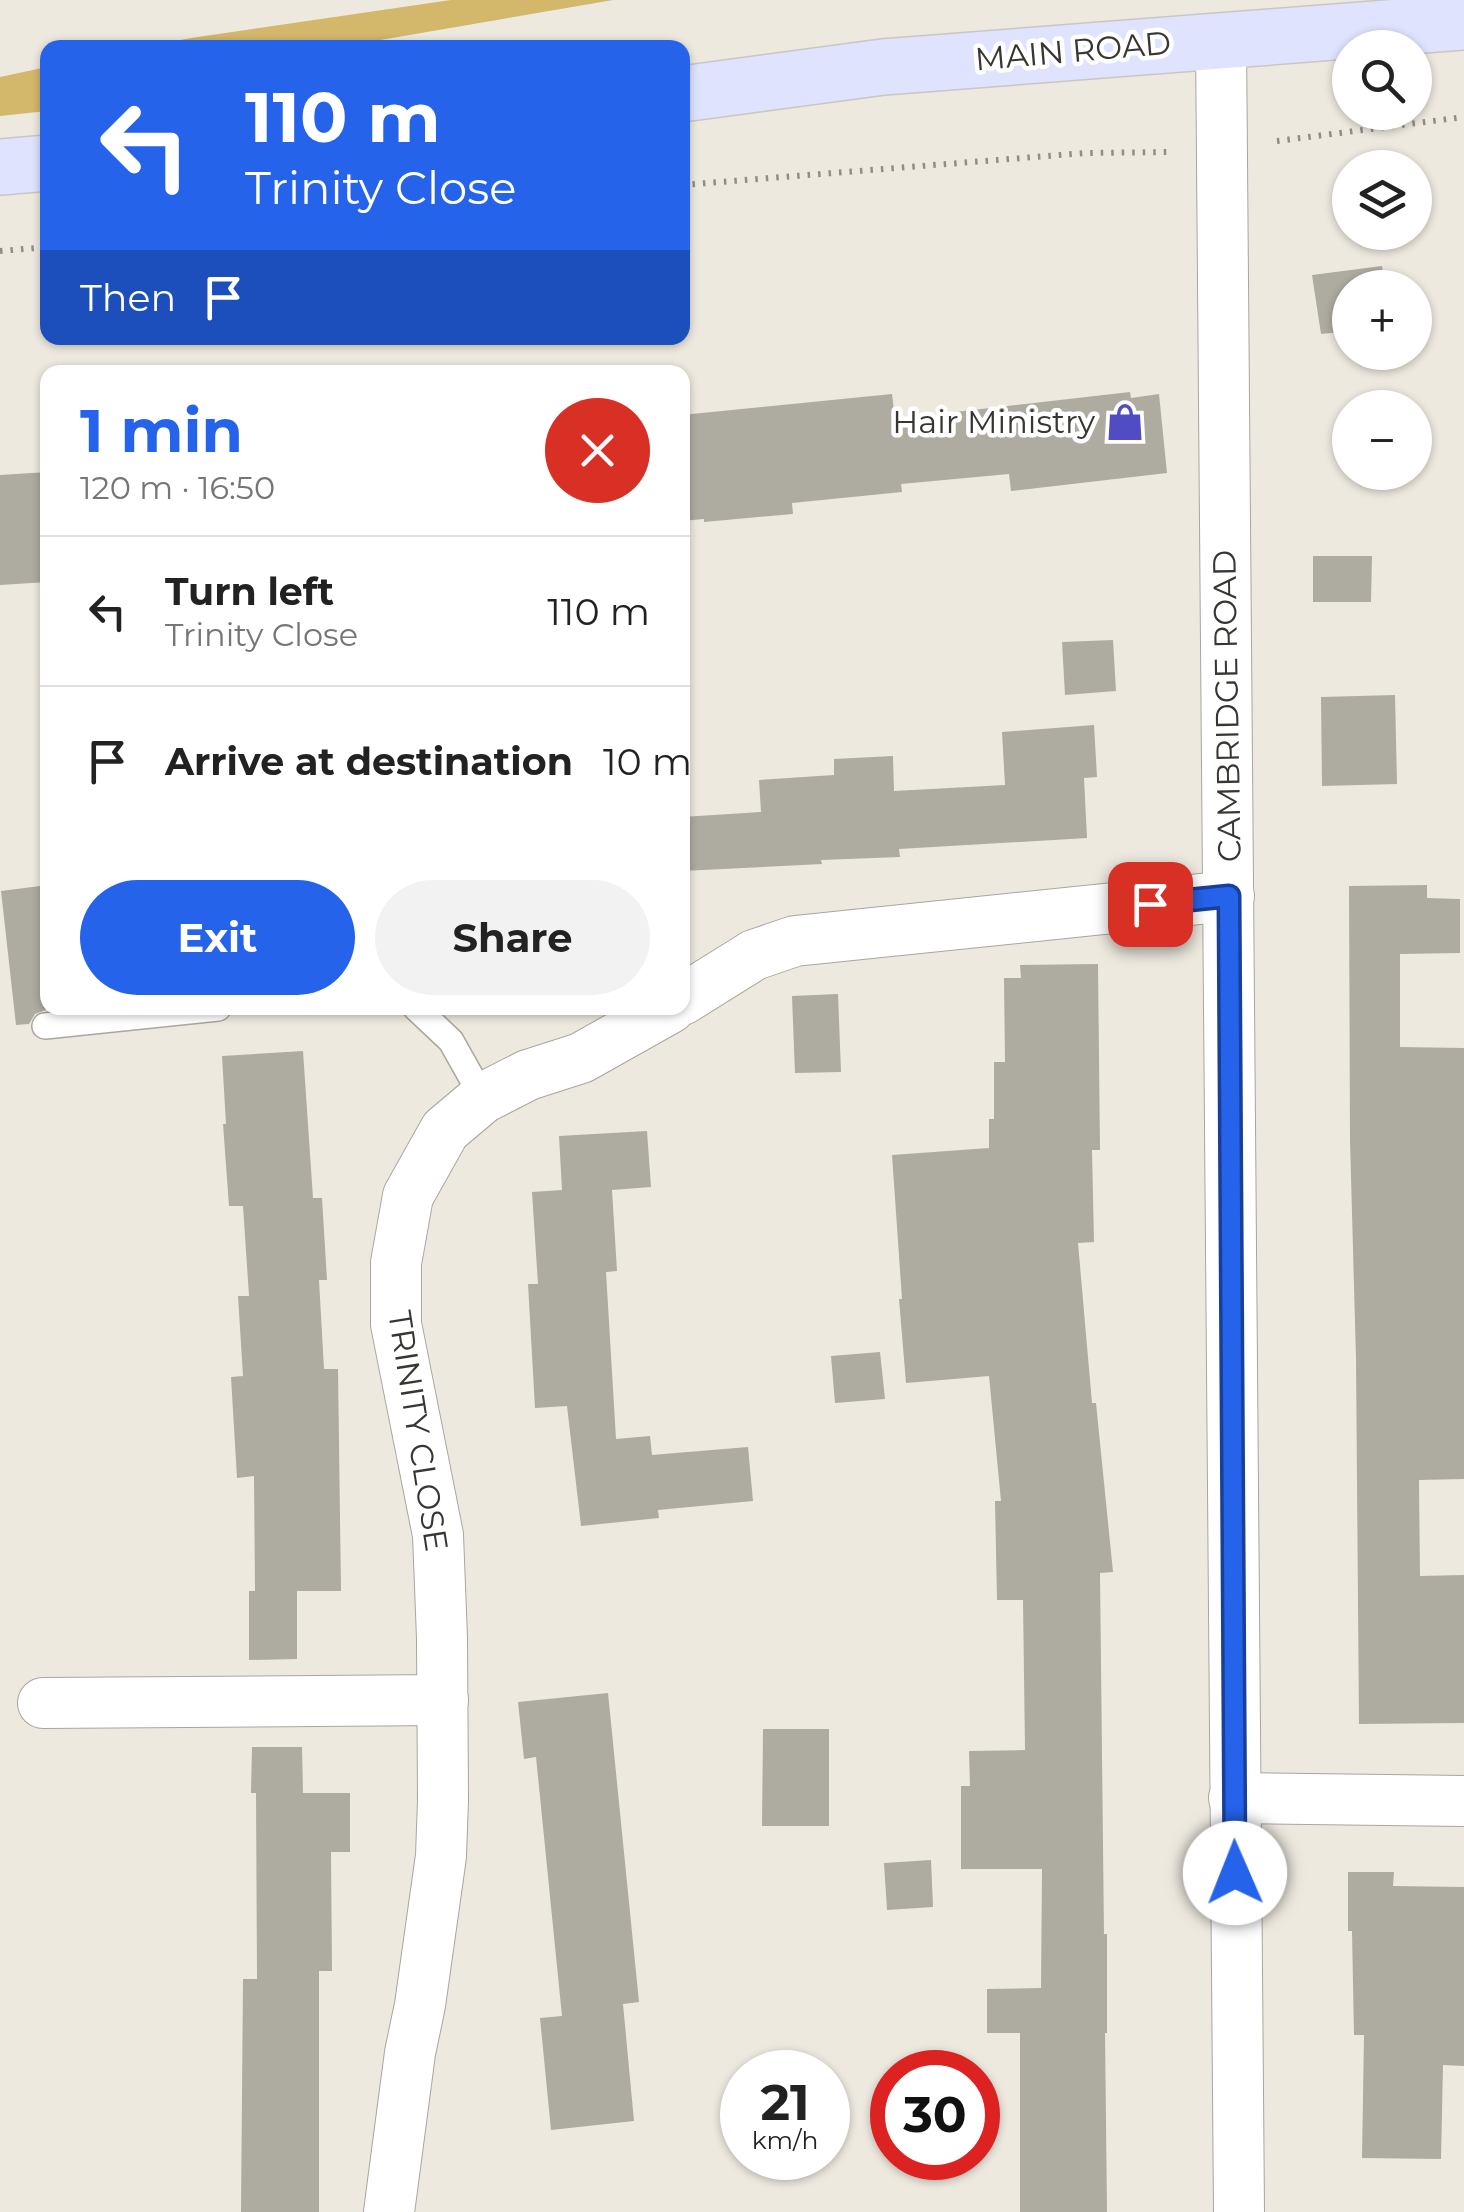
<!DOCTYPE html>
<html lang="en">
<head>
<meta charset="utf-8">
<style>
	:root { --surface:#fff; --page:#f2f2f2; --text:#222; --muted:#767676; --line:#e0e0e0; --accent:#2563eb }
	body { margin:0; font-family:Montserrat,sans-serif; background:var(--page); color:var(--text); height:100vh; display:flex; flex-direction:column; font-size:38px; white-space:nowrap }
	* { box-sizing:border-box; margin:0 }
	p { font-size:32px; color:var(--muted) }
	.icon { flex:none; width:55px; height:55px; fill:none; stroke:currentColor; stroke-width:2; stroke-linecap:round; stroke-linejoin:round }
	.map { position:relative; flex:1; overflow:hidden }
	.details { position:absolute; left:40px; top:365px; width:650px; height:650px; display:flex; flex-direction:column; background:var(--surface); border-radius:20px; box-shadow:0 2px 8px #0004 }
	.details>* { flex:none }
	.banner { position:absolute; left:40px; top:40px; width:650px; height:305px; border-radius:20px; box-shadow:0 2px 8px #0004; background:#2563eb; color:#fff; overflow:hidden }
	.tools { position:absolute; left:1332px; top:30px; display:grid; gap:20px }
	.tools a { display:grid; place-items:center; width:100px; height:100px; border-radius:50%; background:var(--surface); box-shadow:0 2px 8px #0004; font-size:50px }
	.speed { position:absolute; left:720px; top:2050px; display:flex; gap:20px; font-size:50px; font-weight:700; text-align:center }
	.speed>* { display:grid; place-content:center; width:130px; height:130px; border-radius:50%; background:var(--surface); box-shadow:0 2px 8px #0004; line-height:1 }
	.speed small { font-size:25px; font-weight:400 }
	.speed .limit { border:15px solid #d22; background:#fff; color:#111 }
	.pin { position:absolute; display:grid; place-items:center; width:85px; height:85px; color:#fff; margin:-42px; border-radius:20px; box-shadow:0 5px 15px #0006 }
	.me { position:absolute; width:110px; margin:-55px; rotate:359deg; stroke-linejoin:round; filter:drop-shadow(0 0 8px #0008) }
	.turn { display:flex; align-items:center; gap:35px; height:210px; padding:0 40px; font-size:45px }
	.turn .icon { width:130px; height:130px; stroke-width:2.5 }
	.turn b { display:block; font-size:70px; line-height:85px }
	.then { display:flex; align-items:center; height:95px; padding:0 40px; background:#0003; gap:20px; font-size:38px }
	.round { display:grid; place-items:center; flex:none; width:105px; height:105px; border-radius:52px; background:var(--page) }
	.overview { display:flex; align-items:center; justify-content:space-between; height:170px; padding:0 40px }
	h1 { font-size:60px; font-weight:700; line-height:75px; color:var(--accent) }
	.action { display:flex; gap:20px; margin-top:auto; padding:20px 40px }
	.action a { flex:1; height:115px; border-radius:60px; background:var(--accent); color:#fff; font-size:40px; font-weight:700; line-height:115px; text-align:center }
	.action a+a { background:var(--page); color:var(--text) }
	ul { padding:0; list-style:none }
	li { display:flex; align-items:center; gap:30px; height:150px; padding:0 40px; border-top:2px solid var(--line) }
	li div { flex:1 }
	li b { display:block; font-size:38px }
	li em { font-style:normal }
	.map>svg:first-child { display:block }
</style>
</head>
<body>
<div class="map">
<svg width="1464" height="2212" viewBox="0 0 1464 2212">
	<rect width="100%" height="100%" fill="#ede9df"/>
	<g fill="#d3b76b">
		<polygon points="451,0 613,0 363,43 348,47 143,47 191,38"/>
		<polygon points="47,67 47,111 0,116 0,77"/>
	</g>
	<g fill="#aeaba1">
		<polygon points="1382,266 1385,288 1350,288 1350,331 1321,334 1312,275"/>
		<polygon points="1130,392 1131,398 1159,394 1167,473 1011,491 1009,474 901,484 902,492 792,503 793,514 704,522 704,519 682,521 682,415 892,394 895,419"/>
		<polygon points="48,472 48,582 0,585 0,475"/>
		<polygon points="1313,556 1372,556 1371,602 1313,602"/>
		<polygon points="1113,640 1116,691 1065,695 1062,642"/>
		<polygon points="1395,695 1397,784 1322,786 1321,697"/>
		<polygon points="1094,725 1097,777 1084,778 1087,838 899,849 900,857 821,860 822,864 682,871 682,817 761,812 759,780 834,775 834,759 893,756 894,791 1005,785 1002,732"/>
		<polygon points="48,885 48,1009 35,1014 29,1024 16,1025 1,891"/>
		<polygon points="1427,885 1427,898 1460,899 1460,953 1400,954 1400,1047 1464,1048 1464,1479 1419,1480 1420,1576 1464,1575 1464,1723 1359,1724 1356,1359 1350,1140 1349,886"/>
		<polygon points="1098,964 1100,1150 1092,1150 1094,1242 1078,1243 1092,1403 1096,1403 1113,1572 1100,1573 1104,1934 1107,1934 1107,2033 1105,2033 1107,2212 1020,2212 1020,2033 987,2033 987,1989 1041,1988 1042,1869 961,1869 961,1786 970,1786 969,1751 1025,1750 1023,1600 997,1600 995,1501 1001,1501 989,1376 906,1383 899,1299 902,1299 892,1155 989,1148 989,1119 994,1119 994,1062 1005,1062 1004,978 1021,978 1020,965"/>
		<polygon points="838,994 841,1072 795,1073 792,996"/>
		<polygon points="303,1051 313,1198 322,1198 327,1280 319,1280 324,1369 338,1369 341,1591 297,1591 297,1659 249,1660 249,1591 255,1591 254,1476 237,1478 231,1377 243,1376 238,1296 249,1296 243,1206 229,1206 223,1124 226,1124 222,1056"/>
		<polygon points="647,1131 651,1187 612,1190 617,1271 606,1272 616,1439 650,1436 652,1455 748,1447 753,1501 658,1510 659,1518 581,1526 567,1406 535,1408 528,1284 538,1284 532,1192 562,1190 559,1136"/>
		<polygon points="880,1352 885,1399 835,1403 831,1356"/>
		<polygon points="608,1693 639,2002 623,2004 634,2121 551,2130 540,2018 562,2016 536,1757 524,1759 518,1702"/>
		<polygon points="763,1729 829,1729 829,1826 762,1826"/>
		<polygon points="252,1747 302,1747 303,1793 350,1793 350,1852 331,1852 332,1971 319,1971 319,2212 241,2212 243,1979 257,1979 256,1793 251,1793"/>
		<polygon points="931,1860 933,1907 887,1910 884,1863"/>
		<polygon points="1348,1872 1394,1872 1393,1886 1464,1887 1464,2066 1443,2065 1441,2159 1362,2158 1364,2035 1354,2035 1352,1931 1348,1931"/>
	</g>
	<g fill="none" stroke-linecap="round" stroke-linejoin="round">
		<g stroke="#aaa69d" stroke-width="28">
			<g id="service">
				<polyline points="416,1008 451,1041 483,1098"/>
				<polyline points="45,1026 218,1008"/>
			</g>
		</g>
		<g stroke="#aaa69d" stroke-width="52">
			<g id="minor">
				<polyline points="1221,39 1239,2212"/>
				<polyline points="682,1000 754,955 795,941 1229,896"/>
				<polyline points="43,1703 443,1700"/>
				<polyline points="1234,1798 1464,1801"/>
				<polyline points="389,2212 410,2053 420,2005 441,1856 443,1800 442,1638 438,1535 396,1324 396,1263 408,1196 445,1130 483,1098 528,1075 581,1058 670,1008"/>
			</g>
		</g>
		<g stroke="#c7c7c6" stroke-width="58">
			<g id="primary">
				<polyline points="682,94 883,67 1464,22"/>
				<polyline points="0,167 48,163"/>
			</g>
		</g>
		<g stroke="#908d86" stroke-width="6" stroke-dasharray="2.5 8" stroke-linecap="butt">
			<polyline points="1277,141 1464,117"/>
			<polyline points="682,185 1085,153 1170,152"/>
			<polyline points="0,251 48,247"/>
		</g>
		<use href="#service" stroke="#fff" stroke-width="25"/>
		<use href="#minor" stroke="#fff" stroke-width="50"/>
		<use href="#primary" stroke="#dfe3fd" stroke-width="55"/>
	</g>
	<g fill="none" stroke-linecap="round" stroke-linejoin="round">
		<g stroke="#184099" stroke-width="25">
			<polyline id="route" points="1150,904 1229,896 1235,1873"/>
		</g>
		<use href="#route" stroke="#2563eb" stroke-width="18"/>
	</g>
	<defs>
		<g id="shop-bare" transform="scale(3)"><path d="M-5-2.5h2.3a2.7 3.5 0 0 1 5.4 0H5L5.5 6h-11ZM-1.5-2.5h3a1.5 2.3 0 0 0-3 0Z" fill="#504dc4" stroke="#fff" stroke-width="2.5" paint-order="stroke"/></g>
	</defs>
	<g fill-rule="evenodd">
		<use href="#shop-bare" x="1125" y="422"/>
	</g>
	<g text-anchor="middle" stroke-width="9" stroke-linejoin="round" paint-order="stroke">
		<g font-size="32" fill="#373632" stroke="#fff">
			<text transform="translate(1073 51) rotate(-5)" y="11">MAIN ROAD</text>
			<text transform="translate(1227 706) rotate(-91)" y="11">CAMBRIDGE ROAD</text>
			<text transform="translate(418 1431) rotate(81)" y="11">TRINITY CLOSE</text>
		</g>
		<g font-size="32" fill="#373632" stroke="#fff" text-anchor="end">
			<text x="1095" y="433">Hair Ministry</text>
		</g>
	</g>
</svg>
<div class="tools">
<a><svg class="icon" aria-label="search" viewBox="0 0 24 24"><circle cx="10" cy="10" r="6"/><path d="M15 15l6 6"/></svg></a>
<a><svg class="icon" aria-label="layers" viewBox="0 0 24 24"><path d="M12 4l9 5-9 5-9-5zM3 14l9 5 9-5"/></svg></a>
<a>+</a>
<a>−</a>
</div>
<div class="speed"><div>21<small>km/h</small></div><div class="limit">30</div></div>
<div class="pin" style="left:1150px;top:904px;background:#d93025"><svg class="icon" aria-label="arrive" viewBox="0 0 24 24"><path d="M6 21V4h12l-3 4 3 4H6"/></svg></div>
<svg class="me" style="left:1235px;top:1873px" viewBox="-20 -20 40 40"><circle r="19" fill="#fff"/><path d="M0-13L10 11 0 6-10 11z" fill="#2563eb"/></svg>
<div class="banner">
<div class="turn"><svg class="icon" aria-label="left" viewBox="0 0 24 24"><path d="M17 20v-9H6M10 6l-5 5 5 5"/></svg><div><b>110 m</b>Trinity Close</div></div>
<div class="then">Then<svg class="icon" aria-label="arrive" viewBox="0 0 24 24"><path d="M6 21V4h12l-3 4 3 4H6"/></svg></div>
</div>
<section class="details">
<div class="overview"><div><h1>1 min</h1><p>120 m · 16:50</p></div><a class="round" style="background:#d93025;color:#fff"><svg class="icon" aria-label="close" viewBox="0 0 24 24"><path d="M6 6l12 12M18 6L6 18"/></svg></a></div>
<ul>
<li><svg class="icon" aria-label="left" viewBox="0 0 24 24"><path d="M17 20v-9H6M10 6l-5 5 5 5"/></svg><div><b>Turn left</b><p>Trinity Close</p></div><em>110 m</em></li>
<li><svg class="icon" aria-label="arrive" viewBox="0 0 24 24"><path d="M6 21V4h12l-3 4 3 4H6"/></svg><div><b>Arrive at destination</b></div><em>10 m</em></li>
</ul>
<div class="action"><a>Exit</a><a>Share</a></div>
</section>
</div>
</body>
</html>
